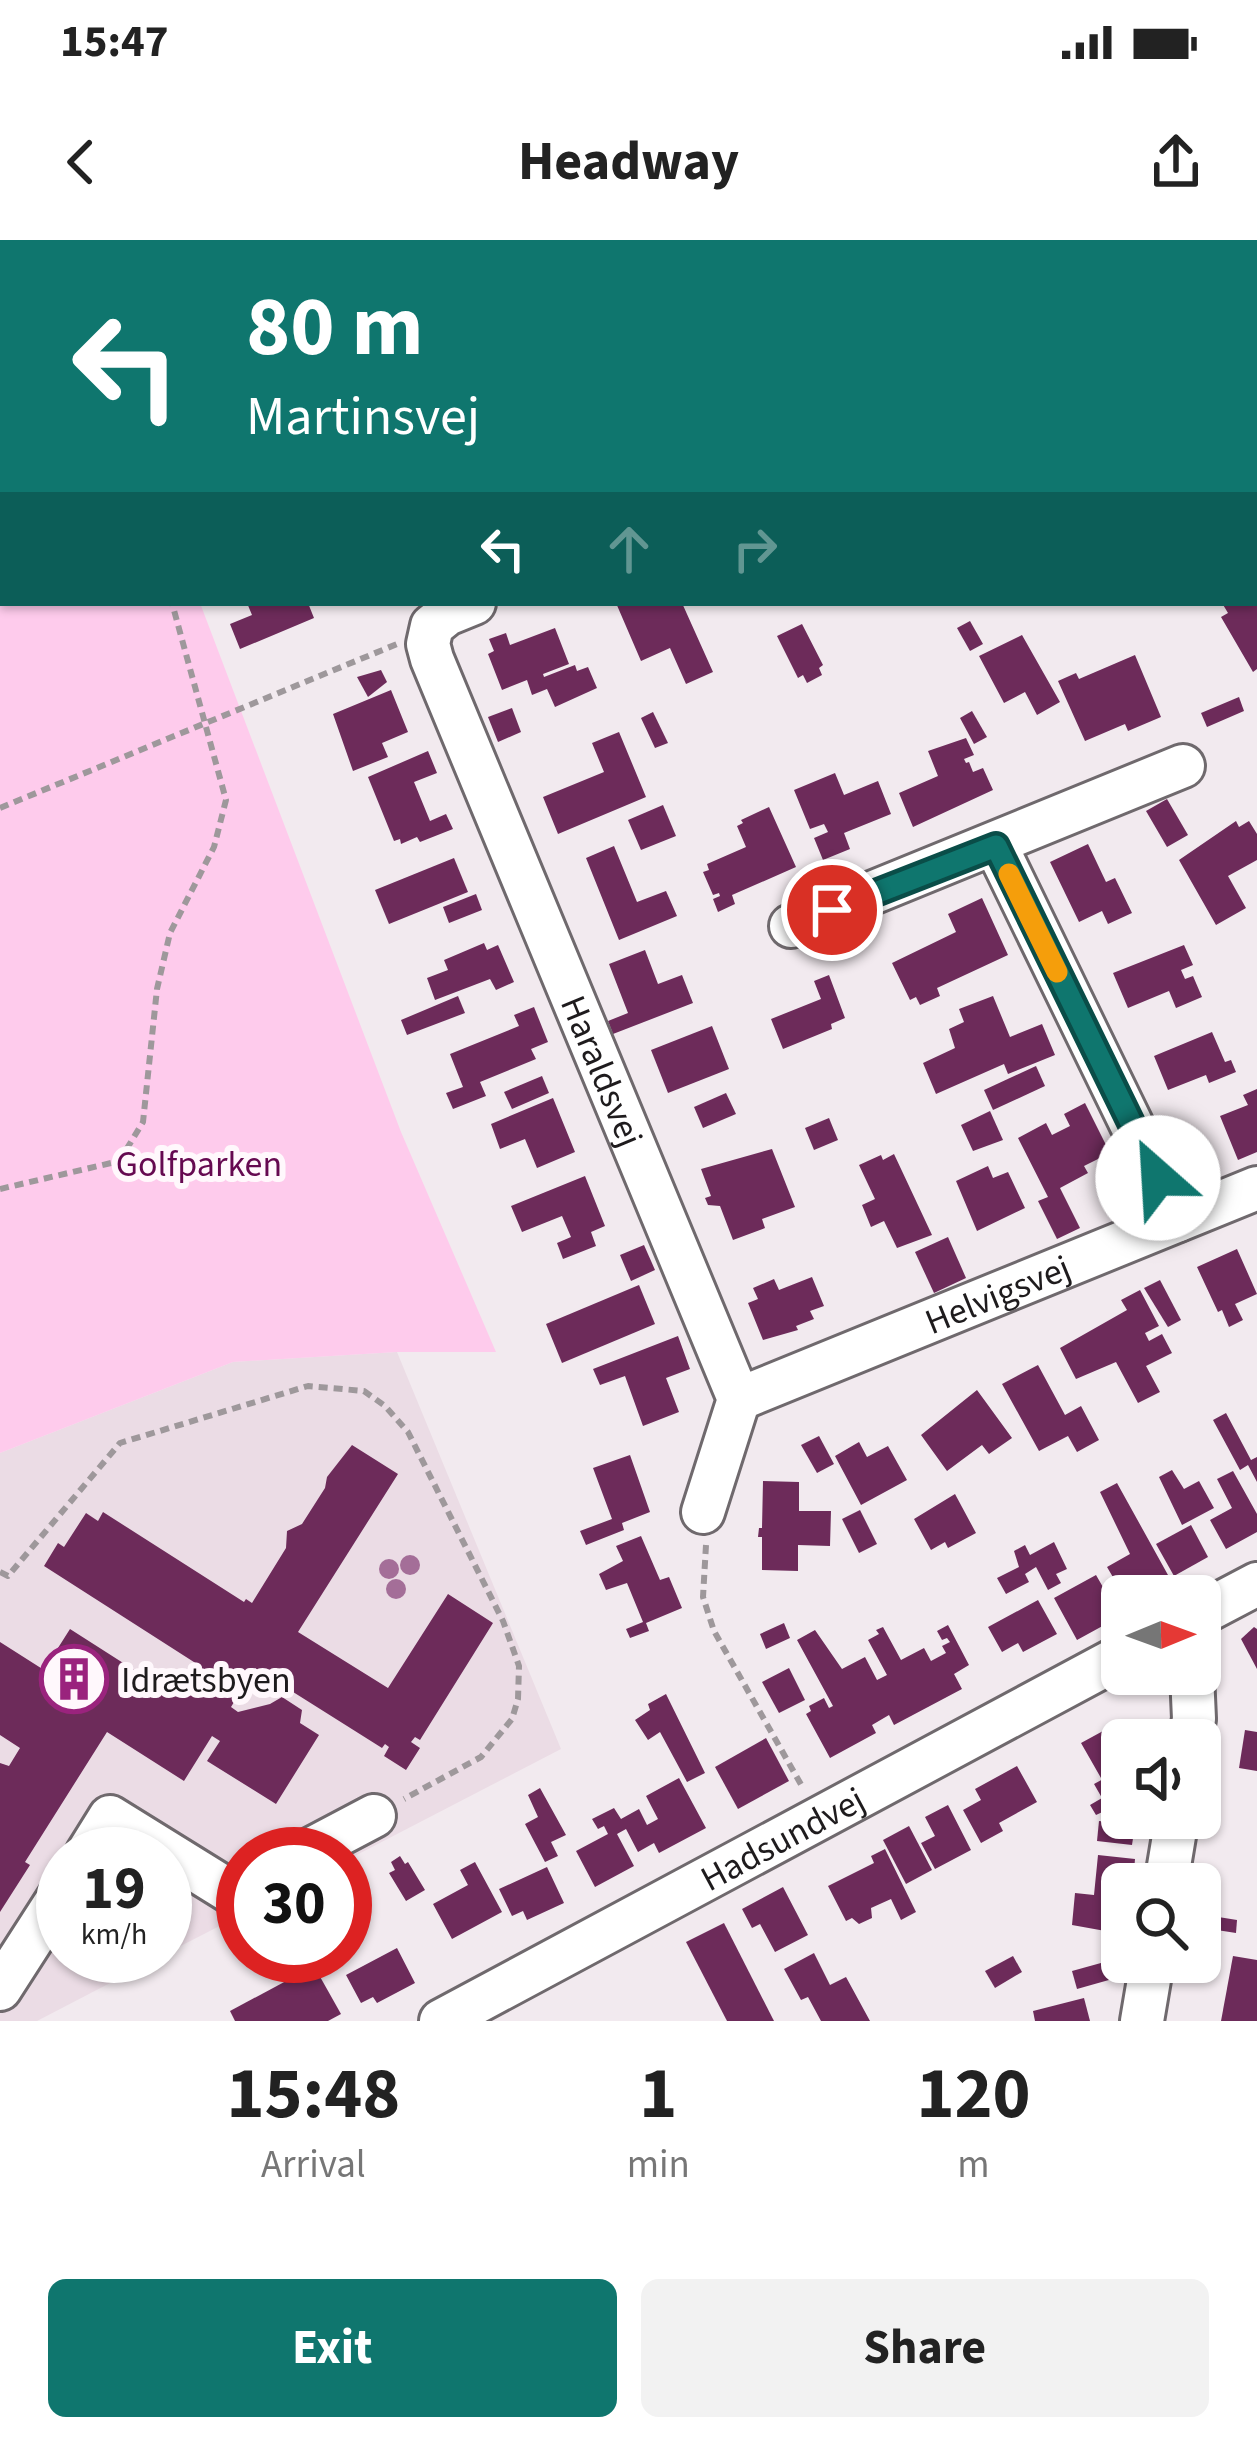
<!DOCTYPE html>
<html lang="en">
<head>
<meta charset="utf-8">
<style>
	:root { --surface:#fff; --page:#f2f2f2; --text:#222; --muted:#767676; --accent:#0f766e }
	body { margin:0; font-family:"Source Sans 3",sans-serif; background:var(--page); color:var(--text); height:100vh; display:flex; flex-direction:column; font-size:45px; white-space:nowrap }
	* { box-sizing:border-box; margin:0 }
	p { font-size:39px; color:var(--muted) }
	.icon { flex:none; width:66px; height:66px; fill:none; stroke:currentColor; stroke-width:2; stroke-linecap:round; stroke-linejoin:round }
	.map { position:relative; height:1781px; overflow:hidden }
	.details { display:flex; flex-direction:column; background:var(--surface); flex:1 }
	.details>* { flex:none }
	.top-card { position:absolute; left:0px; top:0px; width:1257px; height:366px; box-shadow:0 3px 9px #0004; background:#0f766e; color:#fff; overflow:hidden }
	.needle { width:78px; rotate:89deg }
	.tools { position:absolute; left:1101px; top:1335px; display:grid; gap:24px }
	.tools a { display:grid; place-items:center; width:120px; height:120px; border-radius:18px; background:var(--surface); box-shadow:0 3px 9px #0004; font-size:60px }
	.speed { position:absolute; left:36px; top:1587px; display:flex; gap:24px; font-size:60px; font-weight:700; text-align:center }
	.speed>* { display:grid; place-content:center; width:156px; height:156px; border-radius:50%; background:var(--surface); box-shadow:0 3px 9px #0004; line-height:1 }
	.speed small { font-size:30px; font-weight:400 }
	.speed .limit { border:18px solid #d22; background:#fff; color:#111 }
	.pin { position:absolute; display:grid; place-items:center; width:102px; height:102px; color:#fff; margin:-51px; border:6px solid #fff; border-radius:50%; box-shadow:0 3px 12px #0007 }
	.me { position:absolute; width:132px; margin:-66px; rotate:334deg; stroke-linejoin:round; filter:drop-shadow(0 0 9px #0008) }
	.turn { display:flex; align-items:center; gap:42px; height:252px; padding:0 48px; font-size:54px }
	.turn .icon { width:156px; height:156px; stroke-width:2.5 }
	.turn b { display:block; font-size:84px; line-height:102px }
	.lanes { display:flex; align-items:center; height:114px; padding:0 48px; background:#0003; justify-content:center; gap:60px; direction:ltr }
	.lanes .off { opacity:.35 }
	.eta { display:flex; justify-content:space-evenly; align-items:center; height:204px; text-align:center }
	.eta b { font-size:72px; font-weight:700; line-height:84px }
	.action { display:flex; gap:24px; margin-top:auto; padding:24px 48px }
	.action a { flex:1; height:138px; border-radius:18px; background:var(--accent); color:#fff; font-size:48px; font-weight:700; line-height:138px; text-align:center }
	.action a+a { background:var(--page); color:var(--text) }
	.status { display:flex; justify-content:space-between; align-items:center; height:84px; padding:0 60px; background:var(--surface); direction:ltr }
	.status svg { height:33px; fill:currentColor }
	header { display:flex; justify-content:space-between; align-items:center; height:156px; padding:0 48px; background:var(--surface); font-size:54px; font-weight:700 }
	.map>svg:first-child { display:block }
</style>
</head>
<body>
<div class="status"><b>15:47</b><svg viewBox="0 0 49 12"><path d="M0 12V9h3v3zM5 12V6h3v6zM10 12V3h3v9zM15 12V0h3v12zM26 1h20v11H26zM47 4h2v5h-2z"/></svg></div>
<header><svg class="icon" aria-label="back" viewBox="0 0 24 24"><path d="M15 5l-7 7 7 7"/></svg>Headway<svg class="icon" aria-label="share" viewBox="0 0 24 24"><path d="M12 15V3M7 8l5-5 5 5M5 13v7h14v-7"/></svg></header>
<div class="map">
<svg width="1257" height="1781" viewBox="0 0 1257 1781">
	<rect width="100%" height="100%" fill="#f2eaef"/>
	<polygon fill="#ebdce5" points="397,1112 561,1509 345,1621 345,1614 243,1614 243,1674 165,1714 165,1614 63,1614 63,1716 162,1716 37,1781 0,1781 0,1213 233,1122"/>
	<polygon fill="#fecbec" points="0,0 808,0 3,3 3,363 200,363 401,892 496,1112 397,1112 233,1122 0,1213"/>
	<g fill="#6d2b5a">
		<polygon points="247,363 308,363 314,378 240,409 230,384 252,375"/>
		<polygon points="616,363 682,363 713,432 686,444 670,408 641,421"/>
		<polygon points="1222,363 1257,363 1257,429 1253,432 1221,377 1228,373"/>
		<polygon points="970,381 983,404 970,411 957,388"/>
		<polygon points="802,384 823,425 819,428 822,435 807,443 803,435 798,438 777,396"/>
		<polygon points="555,388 569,424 543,434 544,437 575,425 577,431 588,427 597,448 555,467 547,449 532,455 527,440 502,450 488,414 494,411 489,399 506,393 510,405"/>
		<polygon points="1022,395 1060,462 1037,475 1025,452 1004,463 979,416"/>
		<polygon points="1135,415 1161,477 1128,491 1125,484 1085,501 1058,441 1076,433 1079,439"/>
		<polygon points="381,430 387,442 368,457 357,437"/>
		<polygon points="391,450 408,492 382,503 388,517 353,531 333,474"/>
		<polygon points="1239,457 1244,471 1207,487 1201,473"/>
		<polygon points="512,468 521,492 498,502 488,477"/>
		<polygon points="972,471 987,497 974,504 960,478"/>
		<polygon points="653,472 668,503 655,508 641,478"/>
		<polygon points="619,492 646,557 558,594 543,557 604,532 592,503"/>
		<polygon points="966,498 974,515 964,519 966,523 969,522 973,532 983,528 993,550 913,587 899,553 938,536 928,511"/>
		<polygon points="428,511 437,533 414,542 430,581 446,574 453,589 420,602 417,597 401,604 400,599 394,601 368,537"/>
		<polygon points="835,533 844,555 878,541 891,574 844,593 850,609 823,620 814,598 828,592 824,584 810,589 794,550"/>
		<polygon points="1167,559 1188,595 1167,607 1146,571"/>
		<polygon points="663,565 676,596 641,610 628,580"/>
		<polygon points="769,567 796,627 732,655 735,664 718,672 713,659 720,656 719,653 713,655 703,632 709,630 707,624 746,607 737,586 743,583 741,580"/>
		<polygon points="1236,581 1239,587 1249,581 1257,594 1257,620 1228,636 1246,668 1216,685 1179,620"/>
		<polygon points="1088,604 1106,642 1115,638 1132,673 1108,684 1102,671 1079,682 1050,622"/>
		<polygon points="614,606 637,662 666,651 677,676 619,700 586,618"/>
		<polygon points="454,618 468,652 389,684 375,650"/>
		<polygon points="476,654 482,670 449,683 443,667"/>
		<polygon points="982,658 1008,715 937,748 940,756 920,765 916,757 910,760 892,723 956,692 948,674"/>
		<polygon points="484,703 487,710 498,705 514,742 496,750 490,739 435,760 427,738 448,730 444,720"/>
		<polygon points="1184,705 1193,725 1181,730 1185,739 1193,736 1202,757 1176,768 1169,751 1128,768 1113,733"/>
		<polygon points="645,710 658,744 682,735 693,763 613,794 608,781 628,773 609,724"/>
		<polygon points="829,735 845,778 831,784 832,789 783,809 771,779 821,759 814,741"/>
		<polygon points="458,756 465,773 407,795 401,780"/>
		<polygon points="993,756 1010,797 1042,784 1055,815 1008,834 1004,824 936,854 923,823 955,808 949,789 964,782 959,769"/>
		<polygon points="534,767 548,802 531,809 536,819 480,842 486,856 453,869 446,853 463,847 450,814 519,786 514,775"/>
		<polygon points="712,786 729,829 668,853 651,810"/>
		<polygon points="1212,792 1225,822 1231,820 1236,832 1209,843 1206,835 1168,850 1154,816"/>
		<polygon points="1036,826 1045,846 993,870 984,850"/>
		<polygon points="542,836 549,853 512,869 504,852"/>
		<polygon points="1257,849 1257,912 1238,920 1220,876 1248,865 1243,855"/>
		<polygon points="726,853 736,874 703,888 694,867"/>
		<polygon points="553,858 575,912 537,928 525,899 500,909 491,884"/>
		<polygon points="1085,863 1110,913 1084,926 1088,933 1060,948 1080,988 1057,999 1038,961 1048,957 1018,898 1046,883 1052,895 1070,886 1064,874"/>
		<polygon points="990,871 1003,900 973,911 961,885"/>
		<polygon points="829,878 838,900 814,910 805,888"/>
		<polygon points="772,909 795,967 762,979 765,988 733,1000 720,966 708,965 705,958 711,956 701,929"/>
		<polygon points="894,914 932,995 897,1008 884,981 871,987 862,965 875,959 859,925 881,915 883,920"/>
		<polygon points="988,926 993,938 1008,932 1025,968 977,991 956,941"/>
		<polygon points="585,936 605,986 591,992 596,1006 563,1019 557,1003 571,997 562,976 522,992 511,966"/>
		<polygon points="948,997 966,1038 934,1053 915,1012"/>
		<polygon points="644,1005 655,1030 631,1041 620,1015"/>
		<polygon points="1237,1009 1257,1054 1235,1064 1243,1080 1229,1087 1222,1070 1218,1072 1197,1027"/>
		<polygon points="812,1037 824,1066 810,1071 814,1079 796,1086 798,1090 763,1100 748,1063 758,1059 753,1048 774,1039 779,1050"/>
		<polygon points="1160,1040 1181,1080 1168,1087 1144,1048"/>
		<polygon points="639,1045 655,1084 562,1123 546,1084"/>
		<polygon points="1140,1050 1159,1086 1145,1093 1149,1101 1162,1094 1172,1113 1146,1126 1160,1152 1138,1163 1116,1122 1076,1139 1060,1108 1127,1070 1121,1060"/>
		<polygon points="678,1096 690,1129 666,1138 679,1172 643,1186 625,1136 600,1145 593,1129"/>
		<polygon points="1038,1125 1065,1175 1081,1166 1099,1200 1077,1212 1068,1196 1039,1211 1002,1144"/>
		<polygon points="977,1150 1012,1198 989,1214 982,1205 947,1231 921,1195"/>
		<polygon points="1226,1173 1251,1220 1257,1217 1257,1242 1248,1225 1240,1230 1213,1180"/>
		<polygon points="819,1196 834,1224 817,1233 801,1205"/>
		<polygon points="859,1202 867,1217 888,1206 907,1240 861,1265 835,1216"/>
		<polygon points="352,1205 398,1234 298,1392 388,1448 448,1354 493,1383 420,1500 415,1497 411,1502 420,1508 406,1530 384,1516 389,1507 385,1504 382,1508 255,1428 231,1467 238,1472 270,1464 282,1457 302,1470 300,1483 319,1495 276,1564 207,1521 220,1501 212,1496 184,1541 107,1492 25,1622 30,1625 0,1672 0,1523 9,1526 20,1508 0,1495 0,1402 44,1430 70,1389 167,1451 182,1448 197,1424 44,1326 58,1303 64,1307 86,1273 98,1281 103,1272 244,1362 246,1359 252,1363 286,1308 287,1291 302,1284 325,1248 327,1237"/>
		<polygon points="630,1215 650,1272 622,1283 624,1290 586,1305 580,1291 612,1279 593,1228"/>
		<polygon points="1172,1230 1184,1249 1199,1241 1214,1268 1182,1285 1159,1237"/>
		<polygon points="1233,1231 1257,1274 1257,1292 1226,1309 1210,1280 1232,1268 1217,1239"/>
		<polygon points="763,1241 799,1242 799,1271 831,1271 830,1306 798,1305 798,1331 762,1330 762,1297 758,1297 759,1288 762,1288"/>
		<polygon points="1117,1243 1168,1335 1130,1356 1124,1356 1107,1327 1130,1314 1100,1252"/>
		<polygon points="955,1254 976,1293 948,1308 945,1302 931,1310 914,1279"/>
		<polygon points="860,1270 877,1304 859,1313 842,1279"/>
		<polygon points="1191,1285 1208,1317 1174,1336 1156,1304"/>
		<polygon points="641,1296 660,1340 669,1337 682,1368 646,1383 649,1391 630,1398 626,1389 643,1382 627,1343 606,1350 599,1334 623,1321 616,1306"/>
		<polygon points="1054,1302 1067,1329 1056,1334 1061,1343 1048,1350 1036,1327 1025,1334 1029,1342 1006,1354 997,1338 1019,1327 1014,1311 1025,1305 1030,1315"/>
		<polygon points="1096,1335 1115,1368 1104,1374 1108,1383 1077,1400 1054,1358"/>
		<polygon points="1038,1360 1057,1394 1023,1412 1018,1403 1002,1412 988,1387"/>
		<polygon points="784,1383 790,1398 766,1409 760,1394"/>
		<polygon points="948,1385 969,1425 954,1434 962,1449 894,1485 889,1475 872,1485 876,1493 830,1518 806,1474 811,1471 809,1466 824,1458 829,1468 833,1466 797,1400 815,1390 842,1429 865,1417 877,1440 887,1435 868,1400 879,1394 876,1390 883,1387 901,1420 924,1408 931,1421 946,1413 942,1406 950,1402 947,1398 942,1400 937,1391"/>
		<polygon points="1254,1387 1257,1389 1257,1429 1241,1399"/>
		<polygon points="789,1428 805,1460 779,1473 762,1442"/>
		<polygon points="666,1454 705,1533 687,1542 660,1492 648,1500 635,1480 650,1470 648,1464"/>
		<polygon points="1125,1479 1137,1500 1122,1500 1122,1527 1108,1534 1116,1548 1122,1544 1122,1563 1096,1575 1090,1565 1102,1558 1094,1544 1105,1538 1101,1538 1081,1503"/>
		<polygon points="1245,1490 1257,1492 1257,1531 1239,1528"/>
		<polygon points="766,1498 789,1541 738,1569 715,1527"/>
		<polygon points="1017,1526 1037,1562 999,1583 1003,1591 981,1603 963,1570 981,1560 975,1549"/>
		<polygon points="679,1538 706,1588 659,1613 654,1603 638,1612 626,1589 617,1594 634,1626 595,1647 576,1611 608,1594 604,1586 598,1589 592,1579 614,1568 621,1579 639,1569 647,1585 658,1579 646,1556"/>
		<polygon points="540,1548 566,1595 551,1602 558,1616 545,1622 525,1584 538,1577 528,1555"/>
		<polygon points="948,1565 971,1610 935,1629 921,1603 935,1596 925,1577"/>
		<polygon points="1099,1581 1135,1585 1132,1605 1097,1601"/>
		<polygon points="909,1586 932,1630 906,1644 883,1600"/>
		<polygon points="885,1609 916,1672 901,1680 891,1659 871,1668 872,1678 859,1684 852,1678 846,1681 828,1646 874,1623 871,1616"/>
		<polygon points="1098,1615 1135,1619 1133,1644 1122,1644 1122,1694 1072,1685 1075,1653 1094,1655"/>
		<polygon points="400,1616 405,1624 408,1622 425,1650 406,1661 389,1633 395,1630 391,1622"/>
		<polygon points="475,1622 502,1672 452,1699 433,1664 468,1645 460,1630"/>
		<polygon points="547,1627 564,1663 527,1680 523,1671 512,1676 499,1649"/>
		<polygon points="783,1647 808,1695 775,1712 760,1684 752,1688 742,1669"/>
		<polygon points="1206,1675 1237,1680 1236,1693 1204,1688"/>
		<polygon points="724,1683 774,1781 727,1781 686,1702"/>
		<polygon points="397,1708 415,1743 377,1763 373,1757 361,1763 346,1735"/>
		<polygon points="814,1713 830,1745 846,1737 870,1781 821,1781 808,1757 801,1760 784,1729"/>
		<polygon points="1013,1716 1022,1732 995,1748 985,1731"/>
		<polygon points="1233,1716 1257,1720 1257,1781 1221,1781"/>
		<polygon points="1119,1718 1123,1736 1077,1749 1072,1731"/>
		<polygon points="314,1726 341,1774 328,1781 235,1781 230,1771"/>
		<polygon points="1084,1758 1090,1781 1035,1781 1033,1771"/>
	</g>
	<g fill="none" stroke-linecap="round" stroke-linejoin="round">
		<g stroke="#6f696d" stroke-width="48">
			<g id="minor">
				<polyline points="1254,46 1257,45"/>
				<polyline points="1254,256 1257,261"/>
				<path id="s1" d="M474 363 447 374 432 386 428 404 432 419 739 1159 703 1272"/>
				<polyline points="996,606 1178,980"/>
				<polyline points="791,686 1183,526"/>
				<path id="s2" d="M739 1159 1257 948"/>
				<polyline points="1200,1374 1257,1344"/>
				<polyline points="1190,1500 1194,1479 1192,1434"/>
				<polyline points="87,1614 110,1577 231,1652 243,1646"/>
				<polyline points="302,1614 374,1576"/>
				<polyline points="1166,1644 1177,1578"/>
				<polyline points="0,1749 63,1651"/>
				<path id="s3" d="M441 1781 1122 1416"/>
				<polyline points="1142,1781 1152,1722"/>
			</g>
		</g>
		<g stroke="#9e989b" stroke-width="6" stroke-dasharray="9 6" stroke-linecap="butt">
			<polyline points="70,3 74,0"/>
			<polyline points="199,3 205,0"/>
			<polyline points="410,3 414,0"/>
			<polyline points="0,55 3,53"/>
			<polyline points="0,138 3,135"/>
			<polyline points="0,258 3,255"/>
			<polyline points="0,568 397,404"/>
			<polyline points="0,949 111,923 123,915 143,882 157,749 170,693 214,607 226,560 172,363"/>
			<polyline points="706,1305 703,1357 714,1391 803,1548"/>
			<polyline points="0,1332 8,1336 120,1203 308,1146 364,1151 385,1166 408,1192 503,1381 519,1426 518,1459 512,1479 481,1517 404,1559"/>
		</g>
		<use href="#minor" stroke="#fff" stroke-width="42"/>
	</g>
	<g fill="#a46e98">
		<circle cx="410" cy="1325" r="10"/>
		<circle cx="389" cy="1329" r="10"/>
		<circle cx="396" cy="1349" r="10"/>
	</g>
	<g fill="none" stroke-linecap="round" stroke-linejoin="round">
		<g stroke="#0a4d48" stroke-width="30">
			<polyline id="route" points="832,670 996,606 1158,938"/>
		</g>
		<use href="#route" stroke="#0f766e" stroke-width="21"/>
		<polyline stroke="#f59e0b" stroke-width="21" points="1009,634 1057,732"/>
	</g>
	<defs>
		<g id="building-ring" transform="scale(3.45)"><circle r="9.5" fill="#fff8fc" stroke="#9a237d" stroke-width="1.5"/><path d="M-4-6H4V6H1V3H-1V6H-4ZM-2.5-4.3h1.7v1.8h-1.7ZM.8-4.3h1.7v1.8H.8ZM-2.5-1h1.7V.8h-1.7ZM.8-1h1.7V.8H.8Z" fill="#9a237d"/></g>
	</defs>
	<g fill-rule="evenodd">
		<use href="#building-ring" x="74" y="1439"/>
	</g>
	<g text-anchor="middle" stroke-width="12" stroke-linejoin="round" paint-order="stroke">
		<g font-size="36" fill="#1e1b1d" stroke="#fff8fc">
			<text dy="13" stroke="none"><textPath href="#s1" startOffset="528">Haraldsvej</textPath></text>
			<text dy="13" stroke="none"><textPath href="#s2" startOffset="279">Helvigsvej</textPath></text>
			<text dy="13" stroke="none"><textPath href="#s3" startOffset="387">Hadsundvej</textPath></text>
		</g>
		<g font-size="36" fill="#650950" stroke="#fff8fc">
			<text x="199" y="936">Golfparken</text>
		</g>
		<g font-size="36" fill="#1e1b1d" stroke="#fff8fc" text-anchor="start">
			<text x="121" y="1452">Idrætsbyen</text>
		</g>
	</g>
</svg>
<div class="tools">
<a><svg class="needle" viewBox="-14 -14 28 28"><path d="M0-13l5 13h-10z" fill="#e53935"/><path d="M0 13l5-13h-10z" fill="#767676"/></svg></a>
<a><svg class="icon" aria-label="sound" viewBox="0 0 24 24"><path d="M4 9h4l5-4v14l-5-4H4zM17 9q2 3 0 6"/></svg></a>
<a><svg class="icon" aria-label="search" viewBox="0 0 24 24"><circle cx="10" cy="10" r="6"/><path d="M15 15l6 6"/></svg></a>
</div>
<div class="speed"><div>19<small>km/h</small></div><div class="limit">30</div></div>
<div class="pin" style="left:832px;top:670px;background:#d93025"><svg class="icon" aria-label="arrive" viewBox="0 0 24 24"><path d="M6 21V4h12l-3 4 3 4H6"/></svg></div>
<svg class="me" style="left:1158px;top:938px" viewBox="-20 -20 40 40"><circle r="19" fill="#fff"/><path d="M0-13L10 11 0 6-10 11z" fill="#0f766e"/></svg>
<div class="top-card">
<div class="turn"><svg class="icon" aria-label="left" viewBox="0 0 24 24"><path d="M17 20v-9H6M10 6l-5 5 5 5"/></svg><div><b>80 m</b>Martinsvej</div></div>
<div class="lanes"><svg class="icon" aria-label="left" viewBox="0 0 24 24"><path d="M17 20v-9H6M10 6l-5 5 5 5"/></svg><svg class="icon off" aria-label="ahead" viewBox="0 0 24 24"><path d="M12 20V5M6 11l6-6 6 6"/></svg><svg class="icon off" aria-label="right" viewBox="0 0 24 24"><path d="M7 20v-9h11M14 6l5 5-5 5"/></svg></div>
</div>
</div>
<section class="details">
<div class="eta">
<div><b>15:48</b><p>Arrival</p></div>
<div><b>1</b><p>min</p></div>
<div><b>120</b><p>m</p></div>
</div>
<div class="action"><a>Exit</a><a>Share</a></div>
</section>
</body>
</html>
